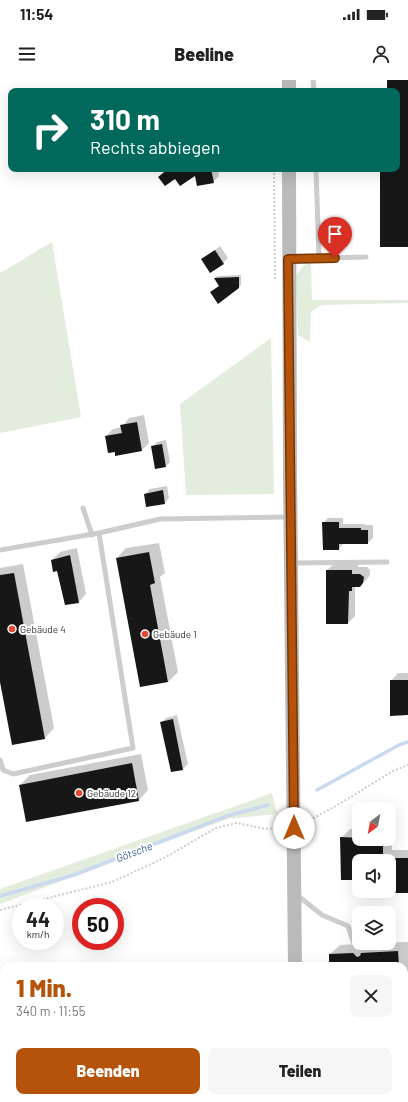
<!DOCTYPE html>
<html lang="de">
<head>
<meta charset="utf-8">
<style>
	:root { --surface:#fff; --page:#f6f6f6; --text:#222; --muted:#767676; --accent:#b45309 }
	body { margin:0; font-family:Barlow,sans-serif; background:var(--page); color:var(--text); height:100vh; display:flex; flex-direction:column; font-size:15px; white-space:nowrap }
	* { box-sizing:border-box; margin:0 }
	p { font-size:13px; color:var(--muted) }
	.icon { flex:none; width:22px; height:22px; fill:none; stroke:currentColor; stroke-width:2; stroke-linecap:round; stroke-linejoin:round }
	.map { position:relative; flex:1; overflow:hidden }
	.drawer { position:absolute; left:0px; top:882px; width:408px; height:140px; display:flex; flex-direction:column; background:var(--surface); border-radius:12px 12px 0 0; box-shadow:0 4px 16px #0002 }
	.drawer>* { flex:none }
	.banner { position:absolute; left:8px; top:8px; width:392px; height:84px; border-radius:8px; box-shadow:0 4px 16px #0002; background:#00695c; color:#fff; overflow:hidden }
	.needle { width:26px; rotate:212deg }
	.buttons { position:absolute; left:352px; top:722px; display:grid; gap:8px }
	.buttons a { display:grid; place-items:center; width:44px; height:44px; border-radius:8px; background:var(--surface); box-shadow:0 4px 16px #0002; font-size:20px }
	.speed { position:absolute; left:12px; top:818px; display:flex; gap:8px; font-size:20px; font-weight:700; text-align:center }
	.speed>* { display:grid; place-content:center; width:52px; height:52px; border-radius:50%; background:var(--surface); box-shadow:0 4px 16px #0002; line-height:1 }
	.speed small { font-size:10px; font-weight:400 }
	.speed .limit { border:6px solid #d22; background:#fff; color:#111 }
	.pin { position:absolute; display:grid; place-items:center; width:34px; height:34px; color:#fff; margin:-41px -17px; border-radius:50% 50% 50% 0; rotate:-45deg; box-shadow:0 0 4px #0007 }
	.pin .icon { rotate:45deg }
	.me { position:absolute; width:44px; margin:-22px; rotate:0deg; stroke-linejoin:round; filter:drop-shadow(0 0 3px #0008) }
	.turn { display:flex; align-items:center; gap:14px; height:84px; padding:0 16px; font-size:18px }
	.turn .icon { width:52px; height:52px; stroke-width:2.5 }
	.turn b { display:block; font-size:28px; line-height:34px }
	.round { display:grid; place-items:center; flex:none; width:42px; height:42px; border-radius:8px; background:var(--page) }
	.summary { display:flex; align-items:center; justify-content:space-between; height:68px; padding:0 16px }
	h1 { font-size:24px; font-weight:800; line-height:30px; color:var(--accent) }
	.cta { display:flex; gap:8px; margin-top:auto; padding:8px 16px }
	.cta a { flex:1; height:46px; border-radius:8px; background:var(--accent); color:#fff; font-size:16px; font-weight:800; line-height:46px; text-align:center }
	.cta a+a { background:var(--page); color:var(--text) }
	.status { display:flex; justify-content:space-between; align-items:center; height:28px; padding:0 20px; background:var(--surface); direction:ltr }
	.status svg { height:11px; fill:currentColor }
	header { display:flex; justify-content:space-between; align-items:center; height:52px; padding:0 16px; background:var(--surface); font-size:18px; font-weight:800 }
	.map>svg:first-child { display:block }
</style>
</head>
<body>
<div class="status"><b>11:54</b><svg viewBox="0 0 49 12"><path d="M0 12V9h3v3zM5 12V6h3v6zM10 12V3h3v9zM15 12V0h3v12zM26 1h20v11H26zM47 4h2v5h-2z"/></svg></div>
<header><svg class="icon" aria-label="menu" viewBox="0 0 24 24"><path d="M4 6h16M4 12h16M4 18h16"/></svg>Beeline<svg class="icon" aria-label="person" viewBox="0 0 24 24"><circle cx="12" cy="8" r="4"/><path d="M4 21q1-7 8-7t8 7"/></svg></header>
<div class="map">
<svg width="408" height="1022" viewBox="0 0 408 1022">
	<rect width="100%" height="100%" fill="#fff"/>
	<g fill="#e3edde">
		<polygon points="52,162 81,337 0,353 0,193"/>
		<polygon points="311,182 312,220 408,220 408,223 322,225 311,232 310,262 298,255 296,196 302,187"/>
		<polygon points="271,258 274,414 186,415 180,324"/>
		<polygon points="272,713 277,734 227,739 0,824 0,809"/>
		<polygon points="0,992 4,994 4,1018 278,1018 278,1022 0,1022"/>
		<polygon points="313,1018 348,1018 346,1022 313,1022"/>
	</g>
	<g fill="#0003">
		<polygon points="388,0 408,0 408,165 381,89 397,89 397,11 388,11"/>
		<polygon points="168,89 223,89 218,90 219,96 213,102 196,94"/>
		<polygon points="220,166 228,178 223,183 203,180"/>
		<polygon points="241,195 241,205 239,207 220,206 215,198 217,196"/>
		<polygon points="144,335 149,363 142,370 115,371 106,356 113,349 122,347 129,338"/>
		<polygon points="166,360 170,382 165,387 152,367 157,362"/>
		<polygon points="167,406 169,418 165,423 145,414 150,409"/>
		<polygon points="328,438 343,438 343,444 365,444 365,445 373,445 373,458 368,463 344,463 339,469 323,443"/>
		<polygon points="159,463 165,493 160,497 178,592 168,602 141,606 117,478 126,468"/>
		<polygon points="77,468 86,514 79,522 52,480 60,472"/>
		<polygon points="23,484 54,648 45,658 0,597 0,488"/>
		<polygon points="334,484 358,484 358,487 367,487 370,490 370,495 367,499 360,506 355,506 355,536 348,543 327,543 327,490"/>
		<polygon points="398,593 408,593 408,634 391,601"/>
		<polygon points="177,635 188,684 183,689 172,691 161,643 166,638"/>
		<polygon points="141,674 148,710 139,720 20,705 30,695"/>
		<polygon points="389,746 392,746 392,770 408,770 408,812 376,813 376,811 389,811 389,781 359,781 359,799 341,758 350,749 359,749 359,759 389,759"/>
		<polygon points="408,862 408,918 404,922 404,886 330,886 330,874 340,865 363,864 367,868 372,863"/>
	</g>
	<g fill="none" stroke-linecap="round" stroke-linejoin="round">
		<g stroke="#cad9ed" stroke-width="3.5">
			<polyline points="317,710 399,665 408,662"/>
			<polyline points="0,816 74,795 227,736 268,725"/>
		</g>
	</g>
	<g fill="#171717">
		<polygon points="387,0 408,0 408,167 380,167 380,89 397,89 397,10 387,10"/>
		<polygon points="168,89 211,89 214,103 197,106 195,96 180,106 175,99 165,106 158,97"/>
		<polygon points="215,170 224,184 210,193 201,179"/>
		<polygon points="239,197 239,208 218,224 210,212 219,206 214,198"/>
		<polygon points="137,342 142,371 115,376 115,372 108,373 105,356 122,353 120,345"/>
		<polygon points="162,364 166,387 155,389 151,366"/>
		<polygon points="163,410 165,424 146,427 144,414"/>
		<polygon points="322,442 339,442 339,448 361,448 361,450 368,450 368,464 339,464 339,470 323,470"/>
		<polygon points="149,472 155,503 150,505 168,602 140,607 116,478"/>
		<polygon points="70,475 79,523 65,525 57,491 53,492 51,480"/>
		<polygon points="326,490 352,490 352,494 360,494 364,497 363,503 360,507 352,507 352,511 349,511 348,544 326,544"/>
		<polygon points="14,493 45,659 12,665 0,602 0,495"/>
		<polygon points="390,600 408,600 408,635 390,636"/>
		<polygon points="173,639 183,690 171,692 160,642"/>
		<polygon points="132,683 139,721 26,742 19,705"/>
		<polygon points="340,757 383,759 383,781 359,781 359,800 341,800"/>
		<rect x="389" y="778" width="19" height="35"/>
		<polygon points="398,871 399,886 329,886 329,874 353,873 357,877 360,876 361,873"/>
	</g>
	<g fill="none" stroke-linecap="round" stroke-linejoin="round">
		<g stroke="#cdcdcd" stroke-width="2" stroke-dasharray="2 2" stroke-linecap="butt">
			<polyline points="274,89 275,200"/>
			<polyline points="306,742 336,726 393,691 408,685"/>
			<polyline points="0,830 112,802 164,778 216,748 237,743 266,749 281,748"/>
		</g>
		<g stroke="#cdcdcd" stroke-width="5">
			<polyline points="313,0 314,11"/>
			<polyline points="316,89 319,178"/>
			<polyline points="291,179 366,177"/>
			<polyline points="83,428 92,455"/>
			<polyline points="0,470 99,453 160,439 290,437"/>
			<polyline points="292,483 387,482"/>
			<polyline points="0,680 3,690 13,694 133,668 99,453"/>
			<polyline points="297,815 322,835 348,846 357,873"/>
			<polyline points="404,950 408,953"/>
			<polyline points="408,976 408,956"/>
		</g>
		<polyline stroke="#cdcdcd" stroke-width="10" points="404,976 408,976"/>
		<g stroke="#bababa" stroke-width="14">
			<polyline points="289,0 289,11"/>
			<polyline points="289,89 290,395 295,886"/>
			<polyline points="296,1018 296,1022"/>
		</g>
	</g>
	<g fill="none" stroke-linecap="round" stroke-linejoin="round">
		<g stroke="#753606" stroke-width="10">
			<polyline id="route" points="294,748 288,179 335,178"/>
		</g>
		<use href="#route" stroke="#b45309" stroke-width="7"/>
	</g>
	<g fill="#e74832" stroke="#fff" stroke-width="1.5">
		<circle cx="12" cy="549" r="4"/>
		<circle cx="145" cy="554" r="4"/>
		<circle cx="79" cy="713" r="4"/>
	</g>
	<g text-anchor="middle" stroke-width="4" stroke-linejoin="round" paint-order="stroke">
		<g font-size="10" fill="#303030" stroke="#fff" text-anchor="start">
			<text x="20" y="553">Gebäude 4</text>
			<text x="153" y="558">Gebäude 1</text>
			<text x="87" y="717">Gebäude 12</text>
		</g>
		<g font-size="11" font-style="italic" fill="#3c6194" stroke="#fff">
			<text transform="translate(134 772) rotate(-21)" y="4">Götsche</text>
		</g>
	</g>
</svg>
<div class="buttons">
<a><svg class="needle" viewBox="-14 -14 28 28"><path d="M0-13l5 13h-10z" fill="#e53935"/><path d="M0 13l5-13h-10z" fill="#767676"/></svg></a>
<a><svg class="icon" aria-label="sound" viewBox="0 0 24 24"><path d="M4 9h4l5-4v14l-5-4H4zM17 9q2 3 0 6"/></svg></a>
<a><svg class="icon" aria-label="layers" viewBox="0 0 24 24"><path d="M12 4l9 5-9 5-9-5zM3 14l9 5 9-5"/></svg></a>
</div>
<div class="speed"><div>44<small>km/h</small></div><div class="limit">50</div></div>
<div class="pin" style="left:335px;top:178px;background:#d93025"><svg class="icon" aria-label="arrive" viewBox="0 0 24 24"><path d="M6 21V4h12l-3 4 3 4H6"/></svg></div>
<svg class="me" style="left:294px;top:748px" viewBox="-20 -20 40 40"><circle r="19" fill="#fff"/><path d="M0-13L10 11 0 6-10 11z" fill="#b45309"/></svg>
<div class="banner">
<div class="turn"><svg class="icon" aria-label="right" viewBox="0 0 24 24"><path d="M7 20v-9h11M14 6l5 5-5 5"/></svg><div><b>310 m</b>Rechts abbiegen</div></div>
</div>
<section class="drawer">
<div class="summary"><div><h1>1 Min.</h1><p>340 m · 11:55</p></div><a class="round"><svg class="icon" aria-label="close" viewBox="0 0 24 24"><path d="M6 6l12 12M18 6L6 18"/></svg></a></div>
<div class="cta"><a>Beenden</a><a>Teilen</a></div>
</section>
</div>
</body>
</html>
